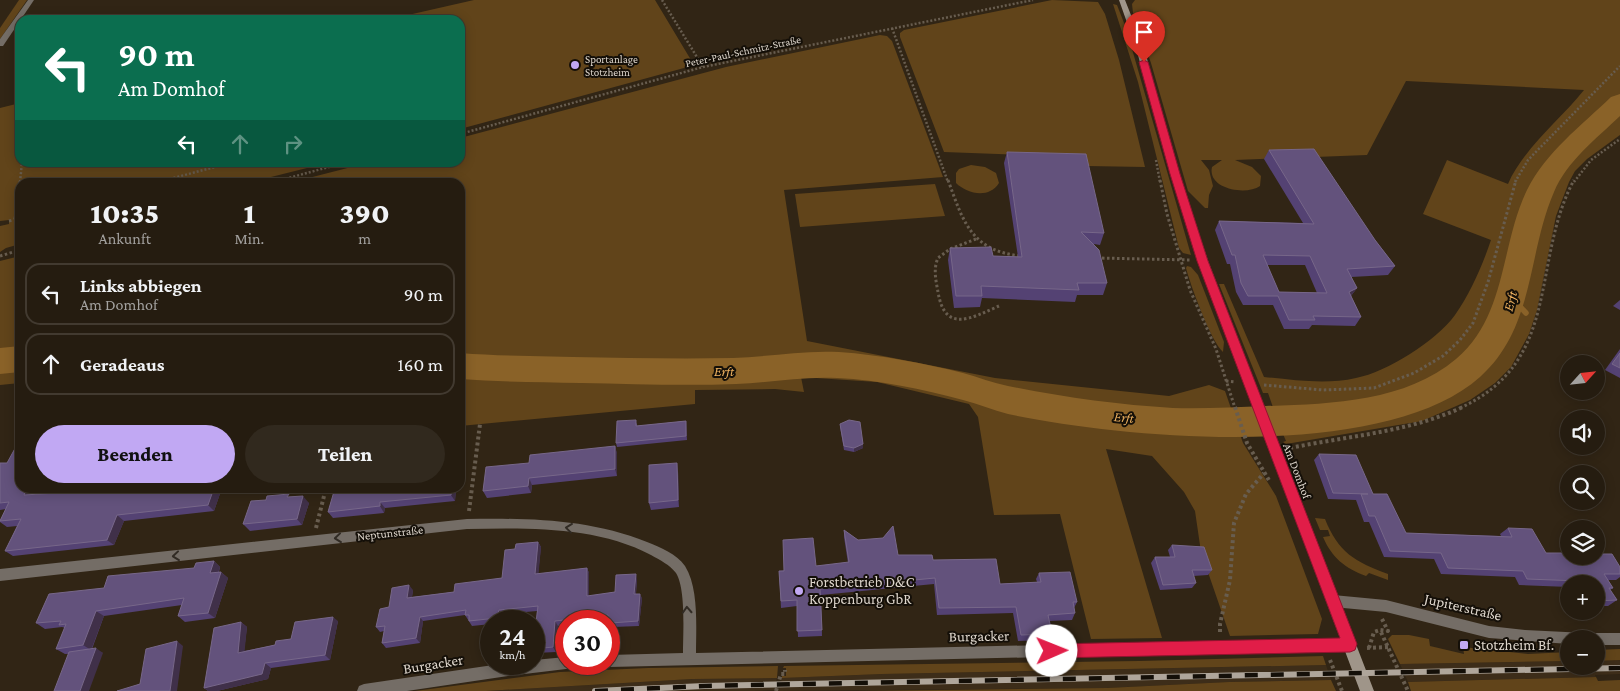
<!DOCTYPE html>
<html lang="de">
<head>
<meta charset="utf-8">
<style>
	:root { --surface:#251c10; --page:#31291e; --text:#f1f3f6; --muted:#a3a19f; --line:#423a30; --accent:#c1a8f3 }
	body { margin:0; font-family:"Crimson Pro",serif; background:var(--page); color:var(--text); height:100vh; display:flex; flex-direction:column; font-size:19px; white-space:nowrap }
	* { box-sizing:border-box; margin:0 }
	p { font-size:16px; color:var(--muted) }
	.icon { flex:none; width:28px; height:28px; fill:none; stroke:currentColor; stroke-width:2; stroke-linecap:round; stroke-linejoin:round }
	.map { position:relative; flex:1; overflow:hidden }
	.panel { position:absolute; left:15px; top:178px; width:450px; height:315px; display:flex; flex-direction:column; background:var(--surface); border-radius:15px; box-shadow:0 2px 12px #0003,0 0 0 1px var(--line) }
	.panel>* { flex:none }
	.hud { position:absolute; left:15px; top:15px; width:450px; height:152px; border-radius:15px; box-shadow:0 2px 12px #0003,0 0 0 1px var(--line); background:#0b6e4f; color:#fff; overflow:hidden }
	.needle { width:32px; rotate:63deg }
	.buttons { position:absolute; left:1560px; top:355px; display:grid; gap:10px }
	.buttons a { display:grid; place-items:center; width:45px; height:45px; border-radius:50%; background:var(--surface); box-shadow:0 2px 12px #0003,0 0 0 1px var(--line); font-size:25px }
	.speed { position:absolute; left:480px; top:610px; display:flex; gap:10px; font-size:25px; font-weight:700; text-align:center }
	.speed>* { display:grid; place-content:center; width:65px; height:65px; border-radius:50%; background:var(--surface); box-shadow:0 2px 12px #0003,0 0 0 1px var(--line); line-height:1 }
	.speed small { font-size:12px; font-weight:400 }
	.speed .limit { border:8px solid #d22; background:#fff; color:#111 }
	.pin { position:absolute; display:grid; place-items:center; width:42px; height:42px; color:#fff; margin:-51px -21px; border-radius:50% 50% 50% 0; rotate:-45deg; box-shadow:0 0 5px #0007 }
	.pin .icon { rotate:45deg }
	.me { position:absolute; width:55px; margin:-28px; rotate:89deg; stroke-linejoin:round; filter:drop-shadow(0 0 4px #0008) }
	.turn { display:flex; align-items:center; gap:18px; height:105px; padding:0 20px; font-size:22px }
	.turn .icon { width:65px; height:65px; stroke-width:2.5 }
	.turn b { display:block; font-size:35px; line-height:42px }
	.lanes { display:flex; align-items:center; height:48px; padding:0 20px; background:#0003; justify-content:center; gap:25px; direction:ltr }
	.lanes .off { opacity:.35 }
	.eta { display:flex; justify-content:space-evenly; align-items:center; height:85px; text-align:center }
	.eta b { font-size:30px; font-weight:800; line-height:35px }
	.action { display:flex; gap:10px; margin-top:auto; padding:10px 20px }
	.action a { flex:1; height:58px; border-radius:30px; background:var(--accent); color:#111; font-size:20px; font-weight:800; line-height:58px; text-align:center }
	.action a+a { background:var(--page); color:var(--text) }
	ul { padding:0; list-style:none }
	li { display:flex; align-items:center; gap:15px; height:62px; margin:0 10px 8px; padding:0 10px; border:2px solid var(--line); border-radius:15px }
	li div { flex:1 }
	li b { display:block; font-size:19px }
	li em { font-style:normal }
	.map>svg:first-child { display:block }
</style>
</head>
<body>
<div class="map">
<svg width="1620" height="691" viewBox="0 0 1620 691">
	<rect width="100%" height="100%" fill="#312515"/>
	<g fill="#3d2d19">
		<polygon points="1620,660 1620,674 1595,675 1596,677 1408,682 1400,664 1569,661 1569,666 1596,666 1596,661"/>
		<polygon points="1326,665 1331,680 1229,682 1107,688 779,691 782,678 882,674"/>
		<polygon points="777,678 774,690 754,691 486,691 692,679"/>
	</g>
	<g fill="#61441a">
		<polygon points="19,0 27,0 0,39 0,28"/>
		<polygon points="474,0 655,0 691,60 691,64 684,68 460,129 460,20 386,20"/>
		<polygon points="1052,0 1098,2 1105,14 1119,60 1145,167 1087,166 1084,157 944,152 900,37 900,33 904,30"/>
		<path d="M1135 0H1620V135L1587 159 1575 171 1569 182 1556 216 1537 310 1529 334 1511 367 1495 383 1470 400 1422 421 1286 444 1283 442 1286 441 1280 427 1354 419 1377 401 1346 409 1317 413H1275L1268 393H1263L1219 284H1224L1264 377C1294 380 1326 385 1356 378 1387 372 1436 341 1455 315 1470 294 1483 264 1491 240L1423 214 1447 160 1508 184C1523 149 1561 119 1584 90L1406 81 1367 155 1235 160 1252 167 1261 176 1260 186C1246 196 1207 189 1212 167L1222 160H1201L1209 170 1213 186 1209 195 1208 208H1205L1188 191 1151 63 1133 13 1132 4Z"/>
		<polygon points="1113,4 1117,5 1126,28 1191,255 1183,253 1179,248 1138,82"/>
		<polygon points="880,35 887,36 892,41 943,177 784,190 807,341 995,378 1169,396 1209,385 1225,391 1243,443 1276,496 1322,619 1318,634 1230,636 1201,552 1195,511 1184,492 1152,456 1106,449 1162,638 1091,639 1060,514 994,515 978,417 969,404 877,382 801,377 804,392 775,389 695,390 695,404 460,426 460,182 293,182 367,163 460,162 460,138 726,67"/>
		<polygon points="20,103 20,162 327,163 251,182 20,182 20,244 6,248 0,252 0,226 9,224 9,220 0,221 0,108"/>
		<path d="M971 165 985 167 996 173 999 183C989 199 967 194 956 183V173L959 169Z"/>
		<polygon points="935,184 945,216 800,227 795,194"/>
		<polygon points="20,256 20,383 0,385 0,261"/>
		<path d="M1187 266 1191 267 1198 275 1224 342 1223 352C1211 342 1190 284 1186 268Z"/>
		<path d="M1315 518 1325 519C1338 552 1355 562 1388 574V580L1369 573 1366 576C1345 568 1332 558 1323 537L1330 536 1328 530H1320Z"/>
		<polygon points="1392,635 1409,635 1429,639 1430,646 1464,654 1463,647 1528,654 1569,652 1569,661 1400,664 1388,639"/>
		<polygon points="1620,649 1620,660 1596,661 1596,650"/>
		<polygon points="1323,656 1326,665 882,674 782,678 782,676 786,676 786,668 783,668 784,666 1139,661"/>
		<polygon points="778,666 777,678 692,679 486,691 415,691 560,672 648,668"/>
		<polygon points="1596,677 1598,681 1620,680 1620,691 1411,691 1408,682"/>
		<polygon points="1331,680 1336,691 856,691 1107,688 1229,682"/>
	</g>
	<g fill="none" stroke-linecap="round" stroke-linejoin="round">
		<polyline stroke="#8a6228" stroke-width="5.5" points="1512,298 1526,313"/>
		<g fill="#8a6228" fill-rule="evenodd">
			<path d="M1620 94V116C1596 139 1567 161 1554 192 1527 254 1535 328 1480 377 1385 462 1126 439 1008 414 993 410 978 404 963 400 922 389 880 380 837 378 803 376 770 383 736 384 685 386 633 384 581 383 541 382 500 382 460 379V353C498 356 535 356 573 357 626 358 680 359 733 358 768 357 803 350 839 352 881 355 923 363 963 373 978 377 993 383 1008 386 1062 397 1118 405 1173 408 1204 409 1235 407 1266 406 1330 404 1405 402 1456 359 1507 316 1500 246 1527 190 1546 152 1581 126 1611 97Z"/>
			<polygon points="20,346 20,372 0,374 0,348"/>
		</g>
		<g stroke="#685d4f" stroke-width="2.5" stroke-dasharray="2 2" stroke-linecap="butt">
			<polyline points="662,0 703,67"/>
			<polyline points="892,28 948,182"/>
			<polyline points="460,134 703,67 1033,0"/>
			<polyline points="1156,160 1160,182"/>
			<polyline points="20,182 22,162"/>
			<polyline points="158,182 234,162"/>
			<polyline points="274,182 347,162"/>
			<polyline points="1515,182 1528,160 1620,66"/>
			<polyline points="1574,182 1591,160 1620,139"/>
		</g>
		<g stroke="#685d4f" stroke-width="3" stroke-dasharray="2.5 2.5" stroke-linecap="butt">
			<path d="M948 180C963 221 971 251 1021 256"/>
			<polyline points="1160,180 1167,214 1190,290 1216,349 1235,408"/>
			<polyline points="156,182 163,180"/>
			<polyline points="272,182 279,180"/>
			<polyline points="15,219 20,180"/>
			<polyline points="9,221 20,218"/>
			<path d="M976 239 950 249 938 258C933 269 936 281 938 292 945 334 971 318 999 306"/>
			<polyline points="0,256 20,250"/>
			<polyline points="1097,258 1191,260"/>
			<polyline points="1226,381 1236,382"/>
			<polyline points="1264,385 1323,390 1374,388 1414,373 1443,356 1460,340 1473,323 1488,282 1516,180"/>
			<path d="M1460 408C1563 361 1530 262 1574 180"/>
		</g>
		<g stroke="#685d4f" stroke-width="4" stroke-dasharray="3 3" stroke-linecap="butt">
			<polyline points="1235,407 1247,443 1270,482"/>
			<path d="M1290 448C1348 436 1409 432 1463 407"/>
			<polyline points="469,511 480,424"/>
			<polyline points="316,528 326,488"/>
			<polyline points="1382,619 1388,631 1380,630 1408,691"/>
			<polyline points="1220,632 1220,624 1230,580 1234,523 1246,494 1264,473"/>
			<polyline points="1367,648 1389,647"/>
			<polyline points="1369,648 1374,632 1380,630"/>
			<polyline points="1330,660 1342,691"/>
			<polyline points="776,691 781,674 785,674 785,670"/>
		</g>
		<g fill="#746d66" fill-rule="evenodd">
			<polygon points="28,0 34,0 3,46 0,46 0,39"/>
			<path d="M467 519C529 518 589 519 647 542 660 547 677 554 685 566 699 588 696 628 696 653L1350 638 1355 640 1356 644 1355 648 1350 650 609 667 604 664H609V655L683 653C683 634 686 589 676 573 670 565 660 560 651 555 596 526 527 528 467 529L0 581V569Z"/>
			<polygon points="566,657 566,664 572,664 571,668 566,669 508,676 407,691 357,691 359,686 364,684 500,664 534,664 534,660"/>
		</g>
		<polygon fill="#746d66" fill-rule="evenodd" points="1333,595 1386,600 1489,626 1525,630 1586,633 1591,636 1596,633 1620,633 1620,645 1596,645 1596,639 1569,639 1569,644 1489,638 1386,612 1333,607 1329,605 1327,601 1329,597"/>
		<polygon fill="#9f9589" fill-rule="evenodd" points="1119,0 1125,0 1144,48 1179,174 1208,261 1374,691 1360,691 1198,261 1171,174 1136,48"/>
		<g stroke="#afa69b" stroke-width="6">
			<polyline id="rail" points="595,691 704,686 1620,668"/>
		</g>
		<use href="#rail" stroke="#140f08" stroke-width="4.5" stroke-dasharray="13" stroke-linecap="butt"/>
	</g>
	<g fill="#544273" fill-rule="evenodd">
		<path d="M1269 150 1375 240 1395 266 1388 275 1351 277 1357 288 1351 296 1361 317 1355 326 1312 325 1309 329H1284L1273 305H1243L1236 292 1230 264H1227L1215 230 1219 221 1303 223 1264 159ZM1267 265H1305L1317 293 1279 292Z"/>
		<polygon points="1007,152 1104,233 1100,245 1094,244 1107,283 1103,295 1077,295 1075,302 982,298 980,307 954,308 948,260 950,248 993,256 1018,257 1004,163"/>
		<polygon points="1620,300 1620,310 1613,306"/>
		<polygon points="1620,349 1620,378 1605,370"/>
		<polygon points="686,421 687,440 617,447 616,443 637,423 637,426"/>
		<polygon points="840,424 863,448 854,452 844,450 840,427"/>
		<polygon points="615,446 617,454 617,476 532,485 531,493 487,498 483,491 529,463"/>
		<polygon points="1319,454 1373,494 1406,533 1501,536 1500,534 1508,528 1546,553 1620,567 1620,577 1616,580 1608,580 1613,588 1610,590 1617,600 1608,606 1596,606 1596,584 1569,584 1569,587 1519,585 1515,577 1441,574 1434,559 1384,557 1369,522 1364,522 1356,500 1328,499 1314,460"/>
		<polygon points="0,463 34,495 73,492 75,488 222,488 214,511 124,521 114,545 13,556 5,551 17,526 7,527 0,522 0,520 6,509 0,510"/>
		<polygon points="678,470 679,507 651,510 649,503"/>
		<polygon points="335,488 456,488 455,501 385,508 384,513 333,518 328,512"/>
		<polygon points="292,497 309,503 302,525 250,531 243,524 266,500"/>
		<polygon points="844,530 858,540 898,555 933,560 1000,584 1037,582 1036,579 1039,573 1077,602 1074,608 1075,613 1072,620 1050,621 1052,634 1049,640 1018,641 1013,613 937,615 934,584 821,595 822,636 798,637 797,606 781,608 779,571 816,566 848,563 844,537"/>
		<polygon points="538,542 541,547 538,574 587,568 589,573 589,596 615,592 637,579 636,594 642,598 639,626 613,627 613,626 609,626 609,621 607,619 593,621 566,621 566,625 558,626 556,652 535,653 534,649 537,611 502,614 500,621 491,621 491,624 472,626 465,615 423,621 420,643 386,648 382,643 384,631 380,632 376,627 389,607 413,590 412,597 454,592 502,578 515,549"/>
		<polygon points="1172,545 1212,570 1208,575 1193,576 1196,583 1192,588 1160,590 1151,563 1155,557 1170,557 1168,550"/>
		<polygon points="214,561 220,567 219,572 221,572 228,578 215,618 185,622 178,616 182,605 104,616 92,649 103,653 65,654 56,649 65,628 62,627 45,629 36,623"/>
		<polygon points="338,621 330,660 271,668 268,679 217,691 208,691 204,688 241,622 247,627 244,651 275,645"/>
	</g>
	<g fill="#403049">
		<polygon points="1357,288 1350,297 1349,292"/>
		<polygon points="863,444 863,448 854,452 854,448"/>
		<polygon points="615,446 617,454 617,476 615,469"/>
		<polygon points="677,463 678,470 679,507 678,500"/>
		<polygon points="529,478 532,485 531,493 528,486"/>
		<polygon points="27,488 38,488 31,501 24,495"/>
		<polygon points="214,488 222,488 214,511 208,505"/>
		<polygon points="452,488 456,488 455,501 451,495"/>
		<polygon points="303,496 309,503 302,525 297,519"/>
		<polygon points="380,502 385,508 384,513 380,506"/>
		<polygon points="117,515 124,521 114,545 107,540"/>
		<polygon points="538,542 541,547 538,579 535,574"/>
		<polygon points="214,561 220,567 216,579 210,573"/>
		<polygon points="587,568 589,573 589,601 587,596"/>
		<polygon points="221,572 228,578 215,618 208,613"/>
		<polygon points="636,574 637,579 635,599 634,594"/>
		<polygon points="409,585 413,590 411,603 407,598"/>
		<polygon points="640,594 642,598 639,626 638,621"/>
		<polygon points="499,610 502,614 500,621 499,621 497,618"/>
		<polygon points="96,611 104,616 91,650 83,645"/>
		<polygon points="333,617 338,621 330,660 325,655"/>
		<polygon points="420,617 423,621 420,643 416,638"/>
		<polygon points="555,621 558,626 556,652 553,647"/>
		<polygon points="241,622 247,627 244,657 238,653"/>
		<polygon points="177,641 183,646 177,691 170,691"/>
		<polygon points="96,648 103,653 89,691 80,691"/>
		<polygon points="265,663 271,668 268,679 217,691 208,691 204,688"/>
	</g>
	<g fill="#63527c" stroke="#776789" fill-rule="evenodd">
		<path d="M1314 149 1375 240 1395 266 1347 269 1357 288 1349 292 1361 317 1313 316 1315 320H1289L1278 296H1248L1241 283 1235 255H1232L1219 221 1314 224 1269 150ZM1263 255 1310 256 1327 293 1279 292Z"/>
		<polygon points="1007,152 1086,154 1104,233 1081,232 1099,250 1107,283 1077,283 1079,290 981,286 982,296 956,296 950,248 991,247 993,256 1022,257"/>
		<polygon points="1620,353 1620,368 1612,364"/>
		<polygon points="636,420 636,426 686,421 686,436 616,443 617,421"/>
		<polygon points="849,420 860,422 863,444 854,448 844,446 840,424"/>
		<polygon points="20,442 20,488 27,488 24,495 73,492 75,488 214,488 208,505 117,515 107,540 5,551 21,519 0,521 9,502 0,503 0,463 7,463 18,443"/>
		<polygon points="615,446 615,469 529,478 528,486 483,491 486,467 529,463 530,455"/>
		<polygon points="1319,454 1356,455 1373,494 1387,494 1406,533 1512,537 1508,528 1532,529 1546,553 1569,553 1569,556 1596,556 1596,554 1612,554 1620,567 1620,574 1604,574 1613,588 1609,588 1617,600 1596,601 1596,584 1582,584 1580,581 1527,579 1523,571 1448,568 1441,553 1390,551 1375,516 1369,516 1361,494 1368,494 1333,493"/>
		<polygon points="677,463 678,500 649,503 649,465"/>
		<polygon points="335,488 452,488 451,495 380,502 380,506 328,512"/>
		<polygon points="289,494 287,497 303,496 297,519 243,524 251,501 266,500 267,496"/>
		<polygon points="893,526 898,555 932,555 933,560 996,559 1000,584 1041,582 1039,573 1070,572 1077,602 1073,602 1075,613 1048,615 1052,634 1021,635 1016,607 939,608 935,578 820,589 822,630 797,631 797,600 781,601 779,571 784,571 783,540 813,538 816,566 849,562 844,530 858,540 883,538"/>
		<polygon points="538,542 535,574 587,568 587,596 615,592 616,575 636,574 634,594 640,594 638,621 611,623 612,621 607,621 608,615 555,621 553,647 534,649 534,640 538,606 499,610 497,618 469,621 469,615 465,615 466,610 420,617 416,638 382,643 385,626 376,627 380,609 389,607 392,588 409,585 407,598 454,592 455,584 502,578 505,550 515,549 516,544"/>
		<polygon points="1172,545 1204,547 1212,570 1192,570 1196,583 1163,585 1155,557 1175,557"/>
		<polygon points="214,561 210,573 221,572 208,613 178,616 184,598 96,611 83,645 56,649 66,624 59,625 61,621 36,623 49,594 104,588 108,576 194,568 196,563"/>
		<polygon points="333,617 325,655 265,663 262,674 204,688 214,628 241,622 238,653 275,645 276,641 291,639 295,622"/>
		<polygon points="177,641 170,691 117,691 140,684 146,649"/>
		<polygon points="96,648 80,691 54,691 69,652"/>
	</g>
	<defs><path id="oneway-chevron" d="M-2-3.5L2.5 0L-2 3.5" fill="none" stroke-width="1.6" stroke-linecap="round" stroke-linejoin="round" transform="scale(1.25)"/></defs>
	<g stroke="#312b24">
		<use href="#oneway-chevron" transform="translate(569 528) rotate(-173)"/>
		<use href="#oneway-chevron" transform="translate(338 538) rotate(174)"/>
		<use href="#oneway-chevron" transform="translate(176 556) rotate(174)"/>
		<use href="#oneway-chevron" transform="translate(687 610) rotate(-93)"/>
	</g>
	<polygon fill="#e11d48" stroke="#92132f" points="1144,60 1148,62 1180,174 1208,261 1357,644 1355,650 1350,652 1052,658 1047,656 1045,651 1047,646 1052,644 1340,638 1197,261 1170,174 1139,62"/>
	<g fill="#c1a8f3" stroke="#140f08" stroke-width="2">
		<circle cx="575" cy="65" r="5"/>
		<circle cx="799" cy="591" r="5"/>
		<rect x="1459" y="640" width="10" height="10" rx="2.5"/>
	</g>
	<g text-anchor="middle" stroke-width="4" stroke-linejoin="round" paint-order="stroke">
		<g font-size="11" fill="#dfd7cd" stroke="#140f08">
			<text transform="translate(743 51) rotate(-12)" y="4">Peter-Paul-Schmitz-Straße</text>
		</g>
		<g font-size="11" fill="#dfd7cd" stroke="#140f08" text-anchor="start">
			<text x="585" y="63">Sportanlage<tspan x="585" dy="13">Stotzheim</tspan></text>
		</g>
		<g font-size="12" fill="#dfd7cd" stroke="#140f08">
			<text transform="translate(1297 471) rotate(69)" y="4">Am Domhof</text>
			<text transform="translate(390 533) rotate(-6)" y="4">Neptunstraße</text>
		</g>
		<g font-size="14" font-style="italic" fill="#edb160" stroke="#140f08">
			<text transform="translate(1510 301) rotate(-75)" y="5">Erft</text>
			<text x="724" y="376">Erft</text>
			<text transform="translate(1124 417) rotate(6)" y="5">Erft</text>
		</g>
		<g font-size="15" fill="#dfd7cd" stroke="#140f08" text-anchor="start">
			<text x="809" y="587">Forstbetrieb D&amp;C<tspan x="809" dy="17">Koppenburg GbR</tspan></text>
			<text x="1474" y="650">Stotzheim Bf.</text>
		</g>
		<g font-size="15" fill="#dfd7cd" stroke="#140f08">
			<text transform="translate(1463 607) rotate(13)" y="5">Jupiterstraße</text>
			<text transform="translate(979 636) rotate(-1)" y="5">Burgacker</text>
			<text transform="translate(433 664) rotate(-9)" y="5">Burgacker</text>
		</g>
	</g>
</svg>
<div class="buttons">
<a><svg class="needle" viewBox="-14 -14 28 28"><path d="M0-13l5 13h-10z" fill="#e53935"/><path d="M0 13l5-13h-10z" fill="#a3a19f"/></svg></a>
<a><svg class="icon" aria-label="sound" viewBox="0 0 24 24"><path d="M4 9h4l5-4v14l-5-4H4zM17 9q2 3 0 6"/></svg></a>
<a><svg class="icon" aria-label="search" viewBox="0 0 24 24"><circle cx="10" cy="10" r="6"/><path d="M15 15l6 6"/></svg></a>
<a><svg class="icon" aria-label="layers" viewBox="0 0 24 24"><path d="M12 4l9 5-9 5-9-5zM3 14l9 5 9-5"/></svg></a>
<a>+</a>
<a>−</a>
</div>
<div class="speed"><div>24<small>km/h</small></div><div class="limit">30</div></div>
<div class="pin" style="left:1144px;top:62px;background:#d93025"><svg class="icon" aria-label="arrive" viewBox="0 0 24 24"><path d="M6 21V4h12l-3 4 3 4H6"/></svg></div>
<svg class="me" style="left:1052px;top:651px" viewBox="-20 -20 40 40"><circle r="19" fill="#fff"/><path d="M0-13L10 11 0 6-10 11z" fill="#e11d48"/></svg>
<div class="hud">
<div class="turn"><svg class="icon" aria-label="left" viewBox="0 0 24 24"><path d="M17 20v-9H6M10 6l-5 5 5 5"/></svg><div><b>90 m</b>Am Domhof</div></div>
<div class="lanes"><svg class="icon" aria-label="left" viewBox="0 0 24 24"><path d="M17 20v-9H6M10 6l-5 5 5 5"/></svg><svg class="icon off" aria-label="ahead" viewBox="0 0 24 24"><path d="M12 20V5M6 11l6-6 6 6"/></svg><svg class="icon off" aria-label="right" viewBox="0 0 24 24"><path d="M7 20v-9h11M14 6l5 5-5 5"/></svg></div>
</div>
<section class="panel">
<div class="eta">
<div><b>10:35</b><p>Ankunft</p></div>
<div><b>1</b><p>Min.</p></div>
<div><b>390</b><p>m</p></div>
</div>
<ul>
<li><svg class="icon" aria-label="left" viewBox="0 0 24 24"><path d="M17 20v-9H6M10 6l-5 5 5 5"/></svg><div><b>Links abbiegen</b><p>Am Domhof</p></div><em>90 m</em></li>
<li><svg class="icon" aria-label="ahead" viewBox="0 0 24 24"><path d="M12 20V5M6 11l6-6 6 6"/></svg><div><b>Geradeaus</b></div><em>160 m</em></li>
</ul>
<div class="action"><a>Beenden</a><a>Teilen</a></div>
</section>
</div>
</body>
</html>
